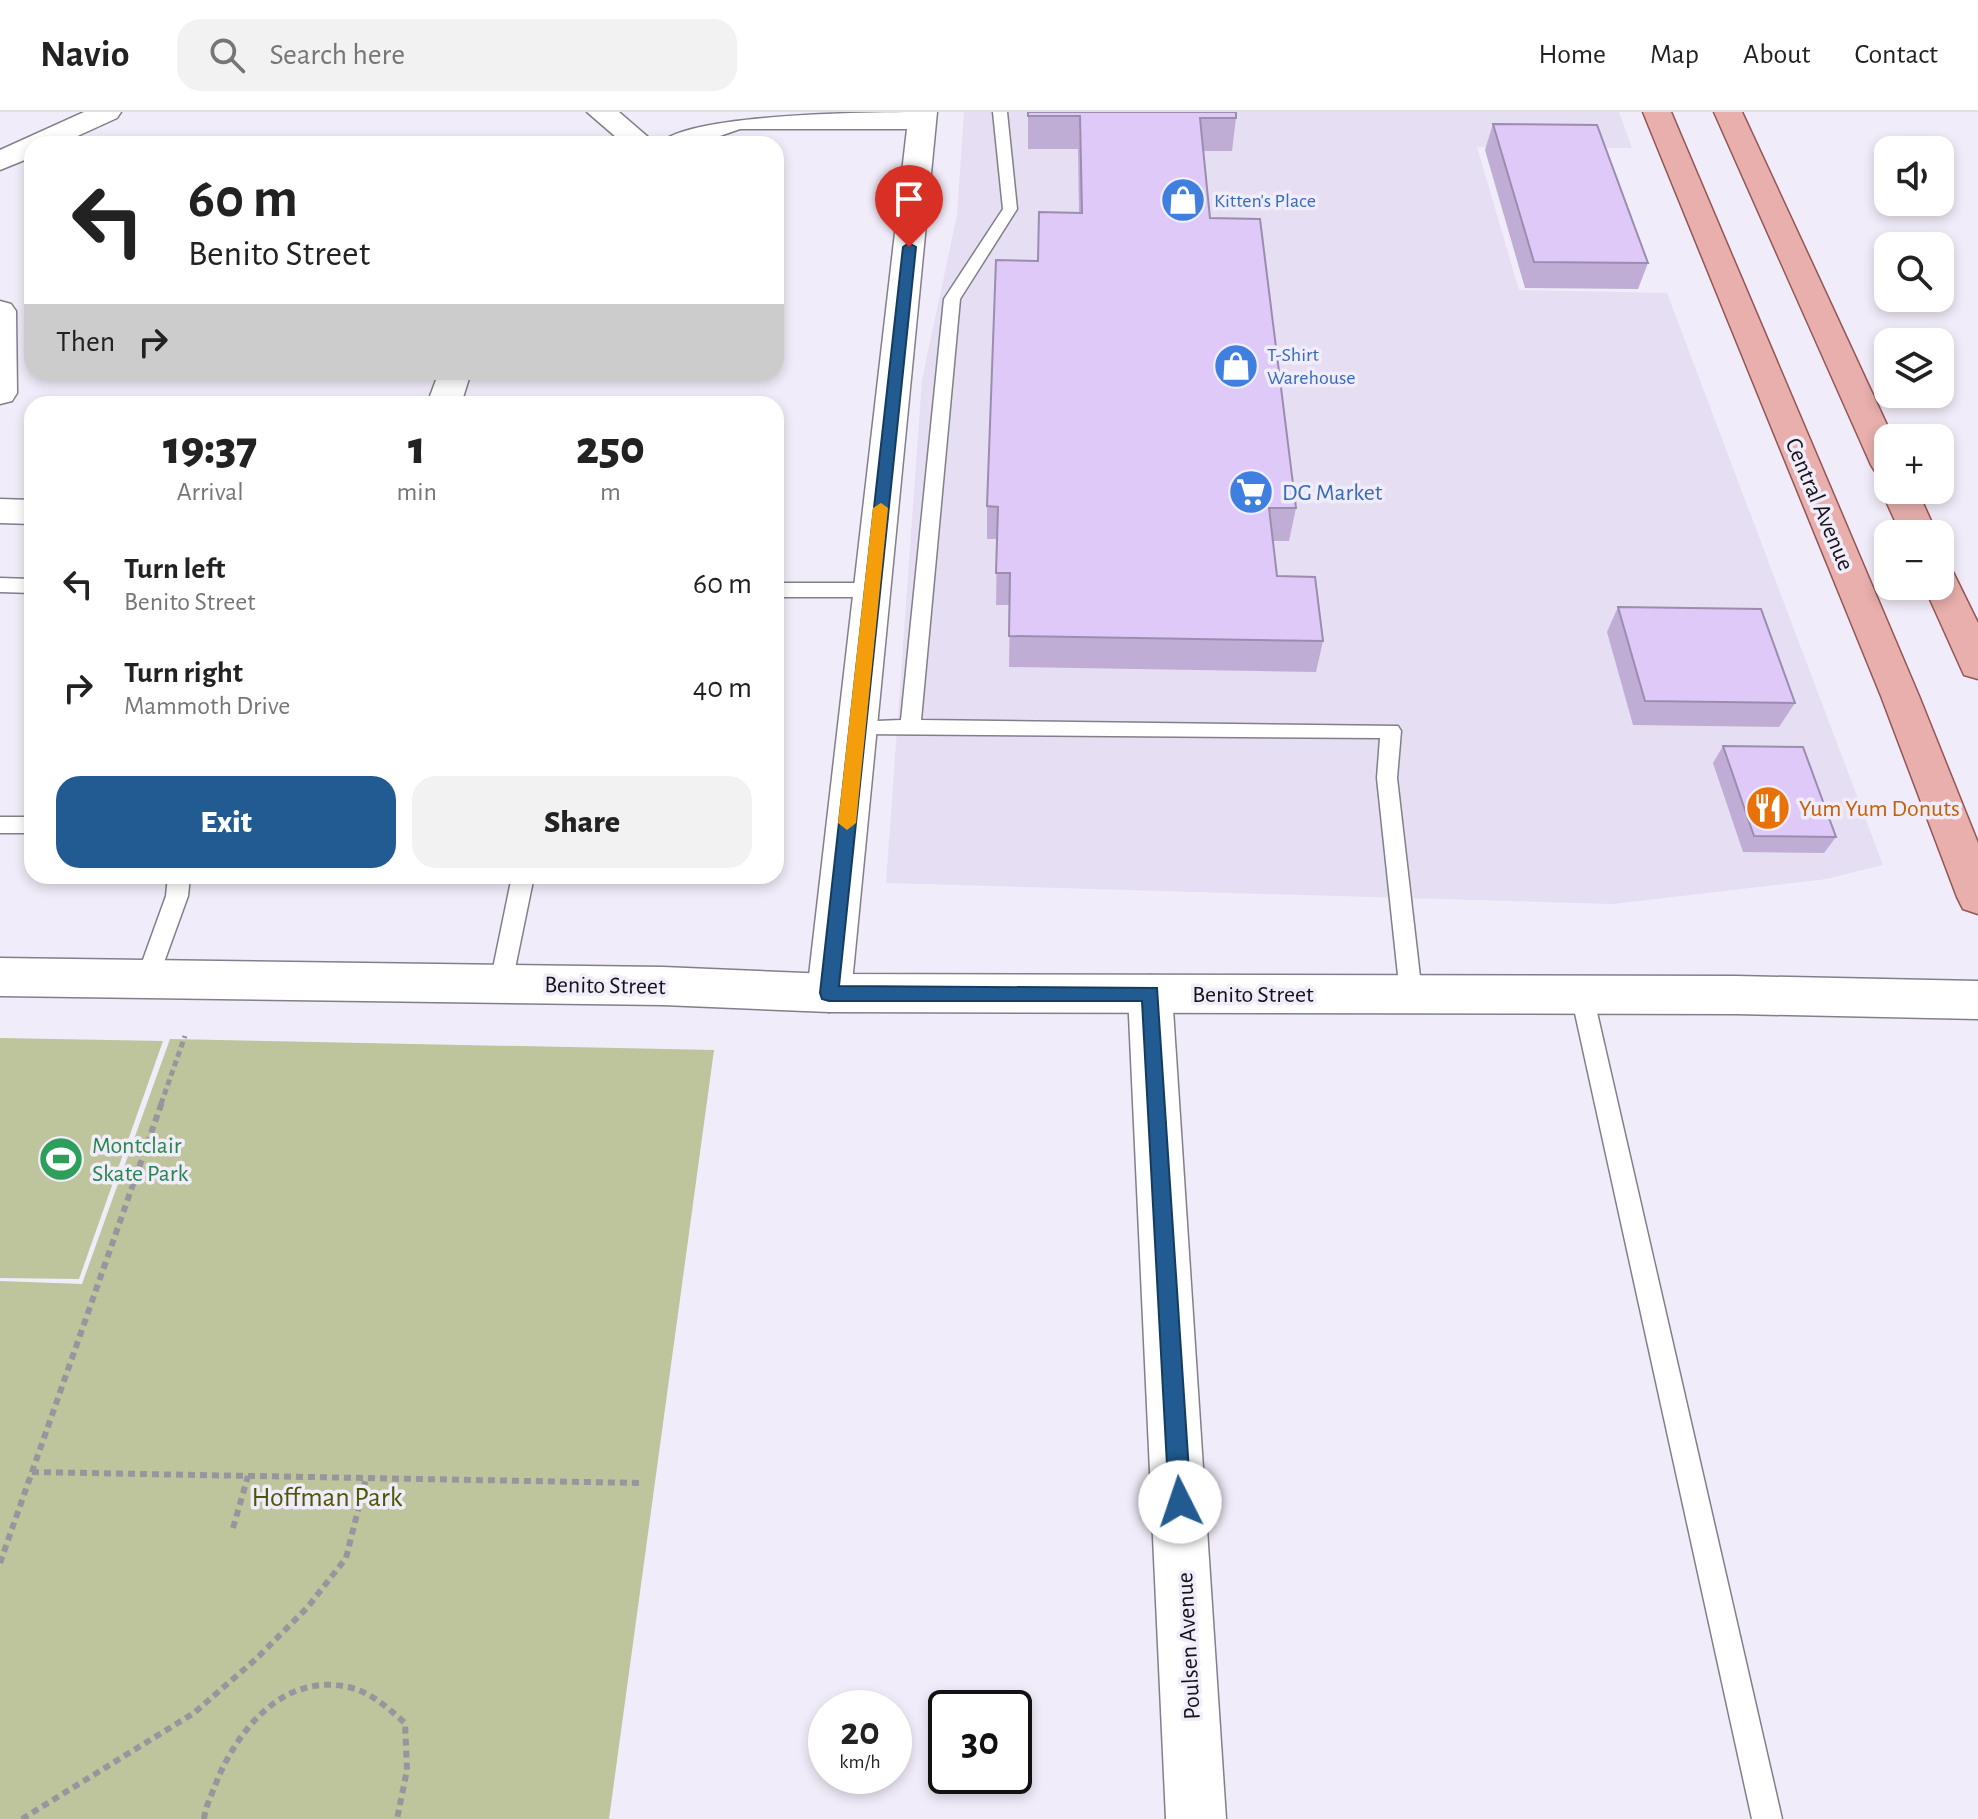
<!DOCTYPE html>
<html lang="en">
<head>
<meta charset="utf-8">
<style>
	:root { --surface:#fff; --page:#f2f2f2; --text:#222; --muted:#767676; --line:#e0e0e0; --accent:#215b92 }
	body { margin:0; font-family:"Alegreya Sans",sans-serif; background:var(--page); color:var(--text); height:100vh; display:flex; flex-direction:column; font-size:30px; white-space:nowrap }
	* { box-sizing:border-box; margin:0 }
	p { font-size:26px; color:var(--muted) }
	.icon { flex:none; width:44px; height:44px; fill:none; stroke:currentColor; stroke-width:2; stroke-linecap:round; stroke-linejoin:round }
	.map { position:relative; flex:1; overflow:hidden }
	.side { position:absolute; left:24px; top:284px; width:760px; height:488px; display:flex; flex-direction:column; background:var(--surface); border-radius:24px; box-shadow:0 4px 12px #0003 }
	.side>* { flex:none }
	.banner { position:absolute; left:24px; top:24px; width:760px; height:244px; border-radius:24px; box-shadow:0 4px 12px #0003; background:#fff; color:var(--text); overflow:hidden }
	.buttons { position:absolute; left:1874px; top:24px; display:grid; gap:16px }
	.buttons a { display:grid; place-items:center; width:80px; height:80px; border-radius:16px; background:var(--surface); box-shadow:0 4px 12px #0003; font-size:40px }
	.speed { position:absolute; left:808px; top:1578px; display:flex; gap:16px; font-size:40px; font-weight:700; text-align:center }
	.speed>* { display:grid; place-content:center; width:104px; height:104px; border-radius:50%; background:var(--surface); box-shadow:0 4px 12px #0003; line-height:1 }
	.speed small { font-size:20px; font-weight:400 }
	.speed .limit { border:4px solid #111; border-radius:12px; background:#fff; color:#111 }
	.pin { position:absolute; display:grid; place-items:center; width:68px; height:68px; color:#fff; margin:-82px -34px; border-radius:50% 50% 50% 0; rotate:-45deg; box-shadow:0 0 8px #0007 }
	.pin .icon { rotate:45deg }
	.me { position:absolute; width:88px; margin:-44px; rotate:356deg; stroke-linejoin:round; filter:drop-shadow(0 0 6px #0008) }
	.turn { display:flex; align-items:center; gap:28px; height:168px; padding:0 32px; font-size:36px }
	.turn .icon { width:104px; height:104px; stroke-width:2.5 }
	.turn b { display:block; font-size:56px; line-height:68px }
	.then { display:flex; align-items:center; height:76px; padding:0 32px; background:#0003; gap:16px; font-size:30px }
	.eta { display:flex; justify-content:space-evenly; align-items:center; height:136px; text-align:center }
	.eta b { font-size:48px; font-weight:800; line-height:56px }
	.action { display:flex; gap:16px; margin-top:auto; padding:16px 32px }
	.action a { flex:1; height:92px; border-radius:24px; background:var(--accent); color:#fff; font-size:32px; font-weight:800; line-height:92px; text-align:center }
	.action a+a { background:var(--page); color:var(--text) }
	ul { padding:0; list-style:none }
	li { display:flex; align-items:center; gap:24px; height:104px; padding:0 32px }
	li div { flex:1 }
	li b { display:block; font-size:30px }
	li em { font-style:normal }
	header { display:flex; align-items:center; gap:48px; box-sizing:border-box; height:112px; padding:0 40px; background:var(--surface); border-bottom:2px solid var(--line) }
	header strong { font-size:38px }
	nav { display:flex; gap:44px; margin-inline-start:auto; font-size:28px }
	.search { width:560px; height:72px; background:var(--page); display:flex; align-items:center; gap:20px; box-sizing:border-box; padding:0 28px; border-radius:24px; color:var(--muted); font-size:30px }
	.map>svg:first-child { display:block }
</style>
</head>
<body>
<header>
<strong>Navio</strong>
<div class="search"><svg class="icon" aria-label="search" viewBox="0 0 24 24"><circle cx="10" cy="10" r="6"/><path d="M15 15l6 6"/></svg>Search here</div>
<nav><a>Home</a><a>Map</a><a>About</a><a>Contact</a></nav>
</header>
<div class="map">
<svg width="1978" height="1707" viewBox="0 0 1978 1707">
	<rect width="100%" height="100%" fill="#f1ecf9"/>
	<polygon fill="#e6def2" points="964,0 1619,0 1632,36 1477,35 1519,178 1667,181 1883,753 1826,767 1613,792 886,771 922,268 957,103"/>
	<g fill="#bec49b">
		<polygon points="0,926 163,929 79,1167 0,1166"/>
		<polygon points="170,927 714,938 609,1707 0,1707 0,1169 82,1172"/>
	</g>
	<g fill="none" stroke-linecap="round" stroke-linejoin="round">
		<g stroke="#837e8a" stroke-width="3">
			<g id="service">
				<polygon points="993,0 1007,0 1017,97 960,187 921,608 1398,614 1401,619 1397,666 1422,882 1419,889 1411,891 1403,889 1400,882 1377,666 1380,626 858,622 851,620 848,615 851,610 901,608 944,187 1003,97"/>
				<polygon points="0,466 32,467 32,481 0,480"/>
				<polygon points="776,471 872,471 881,478 872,485 776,485"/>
				<rect x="0" y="705" width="32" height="16"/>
				<polygon points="168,764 190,764 188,784 158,867 155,874 147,876 139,874 136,867 166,784"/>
				<polygon points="512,764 534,764 512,871 509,878 501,880 493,878 490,871"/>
				<polygon points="1582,874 1590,876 1593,883 1782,1707 1752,1707 1571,883 1574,876"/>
			</g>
		</g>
		<g stroke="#837e8a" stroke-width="3">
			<g id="minor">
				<polygon points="84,0 121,0 117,6 60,32 32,32 32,45 0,58 0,38"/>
				<polygon points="587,0 619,0 656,32 624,32"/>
				<path d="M937 0 851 881 845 894 829 900 813 894 807 881 907 17H740L697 32H659C689 0 883 0 937 0Z"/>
				<polygon points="0,189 11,192 16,199 17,281 12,289 0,292"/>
				<polygon points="439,260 471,260 461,292 427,292"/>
				<polygon points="0,387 32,388 32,412 0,411"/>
				<polygon points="1150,863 1166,869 1172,882 1226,1707 1166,1707 1128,882 1134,869"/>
			</g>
		</g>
		<g stroke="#837e8a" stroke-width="3">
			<polygon id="tertiary" points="0,846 663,855 829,862 1736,864 1978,869 1978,907 1736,902 829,900 663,893 0,884"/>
		</g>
		<g stroke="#945554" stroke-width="3">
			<g id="primary">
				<polygon points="1643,0 1671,0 1919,584 1978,731 1978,802 1963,797 1957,785 1881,584"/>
				<polygon points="1714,0 1742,0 1893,326 1888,326 1888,364 1876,361 1871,353"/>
				<polygon points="1888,369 1888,378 1917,378 1937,422 1901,422 1881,378"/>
				<polygon points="1940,456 1953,460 1978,511 1978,567 1964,563 1924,474 1940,474"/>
			</g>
		</g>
		<polyline stroke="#99959f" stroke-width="5" stroke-dasharray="6 4" stroke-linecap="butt" points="161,992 185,924"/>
		<g stroke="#99959f" stroke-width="6" stroke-dasharray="7 5" stroke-linecap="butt">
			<polyline points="32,1360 641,1371"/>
			<polyline points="233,1416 248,1364"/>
			<polyline points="0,1451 162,990"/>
			<polyline points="22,1707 194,1601 256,1547 307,1496 346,1446 366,1366"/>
			<path d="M204 1707C206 1692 213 1680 218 1666 240 1615 285 1561 348 1575 371 1580 388 1596 405 1611L407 1658 397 1707"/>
		</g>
		<use href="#service" fill="#fff" fill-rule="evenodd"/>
		<use href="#minor" fill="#fff" fill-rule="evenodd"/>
		<use href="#tertiary" fill="#fff" fill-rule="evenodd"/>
		<use href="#primary" fill="#e8afac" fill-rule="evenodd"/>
	</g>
	<g fill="#bfadd6">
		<polygon points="1028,0 1236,6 1232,39 1203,39 1210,106 1296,396 1289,429 1273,429 1277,464 1323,529 1316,560 1009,555 1010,493 996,493 997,427 987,427 987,394 1038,149 1079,101 1078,37 1028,37"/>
		<polygon points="1493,12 1648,151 1638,177 1525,176 1485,38"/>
		<polygon points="1618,495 1795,591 1779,615 1633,613 1607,520"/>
		<polygon points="1723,634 1836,725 1824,741 1743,740 1713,651"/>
	</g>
	<g fill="#dec9f9" stroke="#9b8dae" stroke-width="2">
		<polygon points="1028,0 1236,0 1236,6 1200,6 1210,106 1260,107 1296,396 1269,396 1277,464 1315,465 1323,529 1009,524 1010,461 996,461 998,395 987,394 996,148 1038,149 1039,100 1082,101 1080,4 1028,4"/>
		<polygon points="1493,12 1597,13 1648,151 1534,150"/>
		<polygon points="1618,495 1761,497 1795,591 1645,589"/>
		<polygon points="1723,634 1803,635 1836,725 1754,724"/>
	</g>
	<polygon fill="#215b92" stroke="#153b5f" stroke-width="2" points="909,131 916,135 839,874 1157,876 1191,1390 1188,1398 1180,1401 1172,1398 1169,1390 1142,889 829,889 822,887 820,881 903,135"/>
	<polygon fill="#f59e0b" points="881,391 888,396 856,711 847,718 838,711 873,396"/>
	<defs>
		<g id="shop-disc" transform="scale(2.3)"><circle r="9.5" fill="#3f7fe0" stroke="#f1ecf9"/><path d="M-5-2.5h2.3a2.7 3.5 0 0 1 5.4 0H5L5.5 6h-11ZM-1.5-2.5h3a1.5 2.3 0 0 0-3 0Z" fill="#fff"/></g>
		<g id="supermarket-disc" transform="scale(2.3)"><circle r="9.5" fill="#3f7fe0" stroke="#f1ecf9"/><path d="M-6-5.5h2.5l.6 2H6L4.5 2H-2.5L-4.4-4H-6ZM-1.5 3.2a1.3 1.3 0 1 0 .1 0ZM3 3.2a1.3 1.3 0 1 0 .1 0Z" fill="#fff"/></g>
		<g id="restaurant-disc" transform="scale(2.3)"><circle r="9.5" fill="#e8710a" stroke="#f1ecf9"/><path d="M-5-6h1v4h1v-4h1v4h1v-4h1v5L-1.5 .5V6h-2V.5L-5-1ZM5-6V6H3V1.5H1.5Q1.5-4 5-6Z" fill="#fff"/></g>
		<g id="stadium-disc" transform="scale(2.3)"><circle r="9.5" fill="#2e9e5b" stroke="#f1ecf9"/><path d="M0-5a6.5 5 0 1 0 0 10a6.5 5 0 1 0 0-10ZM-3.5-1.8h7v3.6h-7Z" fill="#fff"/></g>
	</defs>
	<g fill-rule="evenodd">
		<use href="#shop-disc" x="1183" y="88"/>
		<use href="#shop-disc" x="1236" y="254"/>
		<use href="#supermarket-disc" x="1251" y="380"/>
		<use href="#restaurant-disc" x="1768" y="696"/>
		<use href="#stadium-disc" x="61" y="1047"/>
	</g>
	<g text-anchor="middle" stroke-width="7" stroke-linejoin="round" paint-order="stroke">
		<g font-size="20" fill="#366cbe" stroke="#f1ecf9" text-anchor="start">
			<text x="1214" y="95">Kitten's Place</text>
			<text x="1267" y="249">T-Shirt<tspan x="1267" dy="23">Warehouse</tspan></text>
		</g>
		<g font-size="24" fill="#366cbe" stroke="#f1ecf9" text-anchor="start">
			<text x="1282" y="388">DG Market</text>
		</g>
		<g font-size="24" fill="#151318" stroke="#f1ecf9">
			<text transform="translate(1820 392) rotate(67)" y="8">Central Avenue</text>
			<text transform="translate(605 873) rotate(1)" y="8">Benito Street</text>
			<text x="1253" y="890">Benito Street</text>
			<text transform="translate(1188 1534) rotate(-93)" y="8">Poulsen Avenue</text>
		</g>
		<g font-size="24" fill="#c56008" stroke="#f1ecf9" text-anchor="start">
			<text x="1799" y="704">Yum Yum Donuts</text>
		</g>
		<g font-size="24" fill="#27864d" stroke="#f1ecf9" text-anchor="start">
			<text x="92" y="1041">Montclair<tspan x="92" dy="28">Skate Park</tspan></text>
		</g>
		<g font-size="28" fill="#4f5608" stroke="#f1ecf9">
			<text x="327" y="1394">Hoffman Park</text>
		</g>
	</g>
</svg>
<div class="buttons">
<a><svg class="icon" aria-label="sound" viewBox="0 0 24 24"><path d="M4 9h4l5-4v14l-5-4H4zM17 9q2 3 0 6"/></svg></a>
<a><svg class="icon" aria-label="search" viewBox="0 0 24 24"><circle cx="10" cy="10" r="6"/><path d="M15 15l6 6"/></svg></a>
<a><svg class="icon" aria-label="layers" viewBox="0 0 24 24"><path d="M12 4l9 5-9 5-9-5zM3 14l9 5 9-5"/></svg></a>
<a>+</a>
<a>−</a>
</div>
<div class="speed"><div>20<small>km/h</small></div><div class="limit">30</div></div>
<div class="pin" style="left:909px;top:135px;background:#d93025"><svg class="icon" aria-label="arrive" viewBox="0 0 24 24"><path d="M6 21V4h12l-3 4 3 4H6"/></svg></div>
<svg class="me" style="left:1180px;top:1390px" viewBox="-20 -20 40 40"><circle r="19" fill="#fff"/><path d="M0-13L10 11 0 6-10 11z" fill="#215b92"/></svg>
<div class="banner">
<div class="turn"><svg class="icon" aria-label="left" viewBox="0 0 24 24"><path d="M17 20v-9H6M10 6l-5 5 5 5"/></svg><div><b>60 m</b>Benito Street</div></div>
<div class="then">Then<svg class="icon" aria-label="right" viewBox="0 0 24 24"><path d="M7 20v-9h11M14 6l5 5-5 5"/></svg></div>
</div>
<section class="side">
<div class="eta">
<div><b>19:37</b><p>Arrival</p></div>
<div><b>1</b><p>min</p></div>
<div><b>250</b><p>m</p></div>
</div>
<ul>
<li><svg class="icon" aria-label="left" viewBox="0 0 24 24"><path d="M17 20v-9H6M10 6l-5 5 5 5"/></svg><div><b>Turn left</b><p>Benito Street</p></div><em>60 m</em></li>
<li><svg class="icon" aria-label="right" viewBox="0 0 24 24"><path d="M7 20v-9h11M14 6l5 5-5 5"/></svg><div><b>Turn right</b><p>Mammoth Drive</p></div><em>40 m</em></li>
</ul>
<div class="action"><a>Exit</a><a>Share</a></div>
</section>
</div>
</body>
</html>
